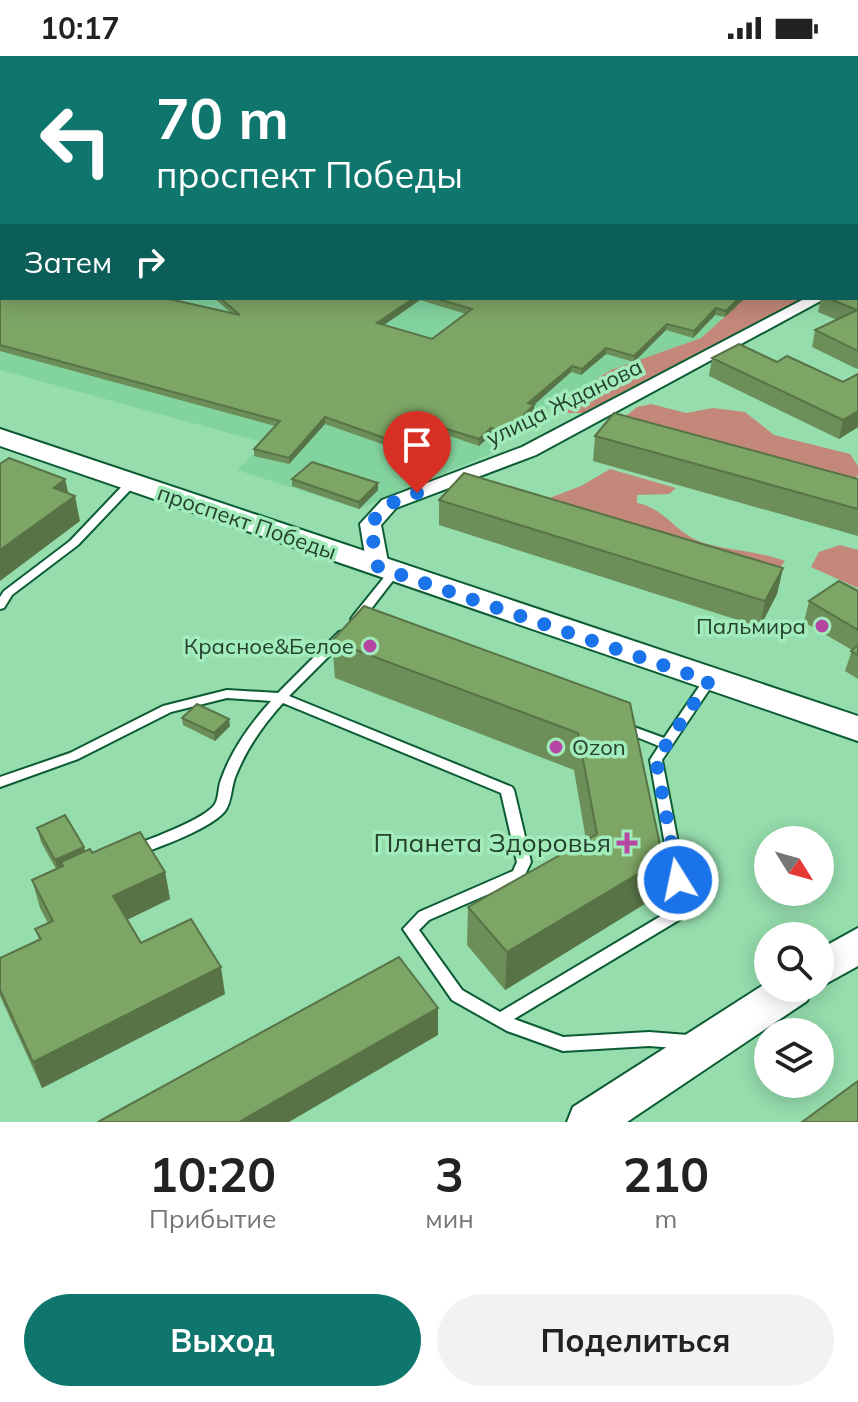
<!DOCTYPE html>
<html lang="ru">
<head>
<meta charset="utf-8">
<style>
	:root { --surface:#fff; --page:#f2f2f2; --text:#222; --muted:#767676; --accent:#0f766e }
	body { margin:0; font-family:Mulish,sans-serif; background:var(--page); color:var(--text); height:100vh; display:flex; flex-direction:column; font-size:30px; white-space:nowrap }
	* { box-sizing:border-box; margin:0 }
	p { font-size:26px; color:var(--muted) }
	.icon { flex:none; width:44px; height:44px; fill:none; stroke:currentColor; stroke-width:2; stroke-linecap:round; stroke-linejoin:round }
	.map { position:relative; height:1066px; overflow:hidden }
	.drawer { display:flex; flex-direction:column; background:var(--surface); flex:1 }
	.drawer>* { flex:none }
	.top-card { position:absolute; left:0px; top:0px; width:858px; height:244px; box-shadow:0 4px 20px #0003; background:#0f766e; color:#fff; overflow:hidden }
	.needle { width:52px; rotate:127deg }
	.fabs { position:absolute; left:754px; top:770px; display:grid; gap:16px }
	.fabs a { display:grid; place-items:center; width:80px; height:80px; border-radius:50%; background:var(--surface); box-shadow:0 4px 20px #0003; font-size:40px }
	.pin { position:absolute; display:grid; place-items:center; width:68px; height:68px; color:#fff; margin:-82px -34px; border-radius:50% 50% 50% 0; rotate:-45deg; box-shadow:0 0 8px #0007 }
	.pin .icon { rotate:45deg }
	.me { position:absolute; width:88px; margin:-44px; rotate:350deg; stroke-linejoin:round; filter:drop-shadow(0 0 6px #0008) }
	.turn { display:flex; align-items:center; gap:28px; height:168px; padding:0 24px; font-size:36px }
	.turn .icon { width:104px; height:104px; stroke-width:2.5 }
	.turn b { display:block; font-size:56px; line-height:68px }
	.then { display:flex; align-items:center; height:76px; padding:0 24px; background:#0003; gap:16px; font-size:30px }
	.eta { display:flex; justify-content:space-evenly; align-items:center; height:136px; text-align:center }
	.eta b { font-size:48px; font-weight:700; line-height:56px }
	.cta { display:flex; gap:16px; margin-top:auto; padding:16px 24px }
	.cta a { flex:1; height:92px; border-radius:48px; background:var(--accent); color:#fff; font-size:32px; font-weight:700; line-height:92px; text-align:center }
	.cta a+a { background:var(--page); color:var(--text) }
	.status { display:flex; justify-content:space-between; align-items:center; height:56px; padding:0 40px; background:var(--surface); direction:ltr }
	.status svg { height:22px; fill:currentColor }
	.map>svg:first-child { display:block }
</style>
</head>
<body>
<div class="status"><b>10:17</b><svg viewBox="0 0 49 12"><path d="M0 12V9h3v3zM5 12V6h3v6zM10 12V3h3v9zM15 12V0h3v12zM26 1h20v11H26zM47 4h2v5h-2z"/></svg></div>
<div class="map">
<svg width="858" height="1066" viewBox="0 0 858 1066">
	<rect width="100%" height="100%" fill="#95ddad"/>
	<g fill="#83d39f">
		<polygon points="421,0 858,0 858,202 856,2 416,2"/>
		<polygon points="2,109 2,242 735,242 740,246 701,282 611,314 558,345 494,396 359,453 237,414 265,387 0,314"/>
	</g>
	<g fill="#c38879">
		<polygon points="735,242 806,242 585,357 566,357 555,349 611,314 701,282 740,247"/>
		<polygon points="651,348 686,357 713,352 745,356 774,379 850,398 858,410 858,419 848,432 620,365 637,351"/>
		<path d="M610 413 676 432 669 438 637 439V447C661 451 673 472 694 483 716 494 757 494 785 505L779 513 539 446 581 430Z"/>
		<polygon points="840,489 858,494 858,532 811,511 819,496"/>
	</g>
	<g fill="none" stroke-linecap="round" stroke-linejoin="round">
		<g stroke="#0b5c34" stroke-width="4">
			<g id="lane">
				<polygon points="257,0 263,0 265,2 259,2"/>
				<rect x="856" y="201" width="2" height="4"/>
				<polygon points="132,423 137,426 136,428 78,489 12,539 4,552 0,553 0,541 4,535 70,485 128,424"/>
				<polygon points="394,513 398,514 399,516 398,518 361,566 353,566 351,563 353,560 390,514"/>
				<path d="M343 575 347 576 349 579 347 582 289 640 512 731 514 734 531 806 523 823 429 864 419 874 462 934 500 956 676 851 650 704 659 690 619 674 617 671 619 668 623 667 664 682 705 622H713L715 625 713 628 662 704 691 854 689 858 514 963 563 981 649 976 688 979 694 981 696 986 694 991 688 993 649 990 563 995 507 975 452 944 403 873 419 856 513 815 517 806 501 737 283 647C263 669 247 692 236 719 231 730 232 746 225 755 212 772 158 792 137 799L132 798 130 794 132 790C150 783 206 763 215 748 219 742 218 731 221 724 231 695 250 668 271 645L227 642 171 656 78 703 0 731V721L70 697 163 650 227 634 278 637 339 576Z"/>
			</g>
		</g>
		<g stroke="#0b5c34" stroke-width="4">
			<g id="street">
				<polygon points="858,216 858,226 856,227 856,217"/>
				<polygon points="806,242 826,242 536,399 396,452 381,469 389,511 378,518 367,511 360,468 382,444 522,391"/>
			</g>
		</g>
		<g stroke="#0b5c34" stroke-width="4">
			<g id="secondary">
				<polygon points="0,373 858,660 858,685 0,390"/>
				<polygon points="858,872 858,910 820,931 820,893"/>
				<polygon points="768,926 768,932 813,932 807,945 627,1066 567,1066 573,1051"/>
			</g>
		</g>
		<use href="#lane" fill="#fff" fill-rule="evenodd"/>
		<use href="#street" fill="#fff" fill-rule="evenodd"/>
		<use href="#secondary" fill="#fff" fill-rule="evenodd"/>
	</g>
	<g fill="#6c8e58" fill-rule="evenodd">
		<polygon points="856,3 858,4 858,51 856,51"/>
		<rect x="0" y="21" width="2" height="38"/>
		<path d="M0 197 2 242 231 257 214 242H745L725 261 715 259 693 282 666 274 634 306 606 298 581 319 571 316 534 349V356L504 384 491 379 479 390 441 377 416 400 325 368 289 408 254 400V393L275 370 0 295ZM420 244 466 258 432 283 384 269Z"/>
		<polygon points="858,236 858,312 857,313 812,291 815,274 837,264 818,256 821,242 856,242"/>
		<polygon points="712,302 777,306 843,326 858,318 858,371 839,383 709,320"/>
		<polygon points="595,380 858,423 858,480 593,405"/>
		<polygon points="292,423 378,427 378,434 359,453 292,430"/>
		<polygon points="439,444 783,512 777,538 760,571 439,469"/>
		<polygon points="858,535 858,623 845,615 852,594 804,566 809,545"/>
		<polygon points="332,585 630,647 656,841 505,934 467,889 468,851 586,784 574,714 335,622"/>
		<polygon points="182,662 230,670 215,685 183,669"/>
		<polygon points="37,772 85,795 165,816 170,843 127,864 141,887 225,938 42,1032 0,940 0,902 39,883 35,873 48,867 40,852 32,824 56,813 41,786"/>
	</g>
	<g fill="#587447">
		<polygon points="414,242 420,242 420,244 378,273 377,267"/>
		<polygon points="739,242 745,242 725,261 726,255"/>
		<polygon points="716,252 715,259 693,282 694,275"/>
		<polygon points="667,268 666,274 634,306 634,300"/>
		<polygon points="606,292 606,298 581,319 582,313"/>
		<polygon points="572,310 571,316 528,354 528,347"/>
		<polygon points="534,349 534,356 504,384 505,377"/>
		<polygon points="858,355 858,371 839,383 843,364"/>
		<polygon points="325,361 325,368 289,408 289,402"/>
		<polygon points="441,371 441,377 416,400 416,393"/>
		<polygon points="491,372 491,379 479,390 479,383"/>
		<polygon points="65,423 70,444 75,440 80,465 0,525 0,494 54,432"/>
		<polygon points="378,427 378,434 359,453 359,446"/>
		<polygon points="783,512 777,538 760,571 765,545"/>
		<polygon points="229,663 230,670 215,685 214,677"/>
		<polygon points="84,791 88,806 63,810 61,806 63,816 59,818 55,804"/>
		<polygon points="663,803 656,841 505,934 507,896"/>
		<polygon points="165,816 170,843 120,867 113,840"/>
		<polygon points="221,911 225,938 42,1032 33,1006"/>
		<polygon points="438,952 438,979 289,1066 239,1066"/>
	</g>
	<g fill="#7da566" stroke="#587447" stroke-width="2">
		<polygon points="823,0 844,0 851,2 817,2"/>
		<polygon points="856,3 858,4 858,32 856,31"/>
		<rect x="0" y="21" width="2" height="21"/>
		<polygon points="858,147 858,184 856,185 856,148"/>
		<polygon points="0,197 2,197 2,242 165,242 240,259 220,242 414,242 377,267 432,283 472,253 434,242 739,242 726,255 716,252 694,275 667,268 634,300 606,292 582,313 572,310 528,347 534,349 505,377 491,372 479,383 441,371 416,393 325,361 289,402 254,393 280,365 0,289"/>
		<polygon points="856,235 858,236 858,295 815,274 857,254 827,242 856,242"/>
		<polygon points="739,288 777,306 787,300 843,326 858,318 858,355 843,364 712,302"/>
		<polygon points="614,357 858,423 858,453 595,380"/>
		<polygon points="9,402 65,423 54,432 75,440 0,494 0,408"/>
		<polygon points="312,406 378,427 359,446 292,423"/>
		<polygon points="464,417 783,512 765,545 439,444"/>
		<polygon points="839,525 858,535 858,574 809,545"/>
		<polygon points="364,550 630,647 663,803 507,896 468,851 597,778 578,677 332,585"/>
		<polygon points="858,589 858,599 851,595"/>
		<polygon points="197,648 229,663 214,677 182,662"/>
		<polygon points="65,759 84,791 55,804 37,772"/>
		<polygon points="140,776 165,816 113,840 141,887 191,863 221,911 33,1006 0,934 0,902 41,883 35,873 53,865 32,824 63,810 61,806 90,793 92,797"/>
		<polygon points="399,901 438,952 239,1066 98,1066"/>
		<polygon points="858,1025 858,1066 802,1066"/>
	</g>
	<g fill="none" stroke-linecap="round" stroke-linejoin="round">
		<polyline stroke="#1a73e8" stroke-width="14" stroke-dasharray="0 25.2" points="417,437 389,448 370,468 378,511 709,625 656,704 678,824"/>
	</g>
	<g fill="#b546a3" stroke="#a2ebba" stroke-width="3">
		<circle cx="822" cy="570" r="8"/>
		<circle cx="370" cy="590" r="8"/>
		<circle cx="556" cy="691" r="8"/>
		<path d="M623 775h8v8h8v8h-8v8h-8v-8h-8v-8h8z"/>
	</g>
	<g text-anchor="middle" stroke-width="7" stroke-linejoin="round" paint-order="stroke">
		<g font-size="22" fill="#24422f" stroke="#a2ebba">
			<text transform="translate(564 346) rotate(-26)" y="8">улица Жданова</text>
			<text transform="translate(247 466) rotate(19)" y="8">проспект Победы</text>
		</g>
		<g font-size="22" fill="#24422f" stroke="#a2ebba" text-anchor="end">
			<text x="806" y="578">Пальмира</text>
			<text x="354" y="598">Красное&amp;Белое</text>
			<text x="572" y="699" text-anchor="start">Ozon</text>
		</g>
		<g font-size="26" fill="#24422f" stroke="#a2ebba" text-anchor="end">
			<text x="611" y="796">Планета Здоровья</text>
		</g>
	</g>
</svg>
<div class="fabs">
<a><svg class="needle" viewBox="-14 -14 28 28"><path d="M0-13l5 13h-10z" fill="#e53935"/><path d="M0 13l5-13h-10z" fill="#767676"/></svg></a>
<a><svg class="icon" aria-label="search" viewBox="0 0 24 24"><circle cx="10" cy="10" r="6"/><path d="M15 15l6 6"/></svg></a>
<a><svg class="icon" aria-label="layers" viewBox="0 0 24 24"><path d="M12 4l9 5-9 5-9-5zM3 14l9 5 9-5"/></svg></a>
</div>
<div class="pin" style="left:417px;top:437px;background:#d93025"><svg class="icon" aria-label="arrive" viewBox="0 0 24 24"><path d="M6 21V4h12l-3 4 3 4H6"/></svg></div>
<svg class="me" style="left:678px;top:824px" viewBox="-20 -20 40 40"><circle r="17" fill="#1a73e8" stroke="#fff" stroke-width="3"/><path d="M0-11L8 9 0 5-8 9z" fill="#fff"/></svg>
<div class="top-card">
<div class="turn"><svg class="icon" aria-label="left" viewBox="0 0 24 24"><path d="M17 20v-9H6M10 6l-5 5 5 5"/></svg><div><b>70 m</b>проспект Победы</div></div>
<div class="then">Затем<svg class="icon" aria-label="right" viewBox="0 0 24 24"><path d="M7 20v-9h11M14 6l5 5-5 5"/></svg></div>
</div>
</div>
<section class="drawer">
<div class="eta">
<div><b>10:20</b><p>Прибытие</p></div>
<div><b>3</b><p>мин</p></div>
<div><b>210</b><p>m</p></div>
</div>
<div class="cta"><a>Выход</a><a>Поделиться</a></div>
</section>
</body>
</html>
